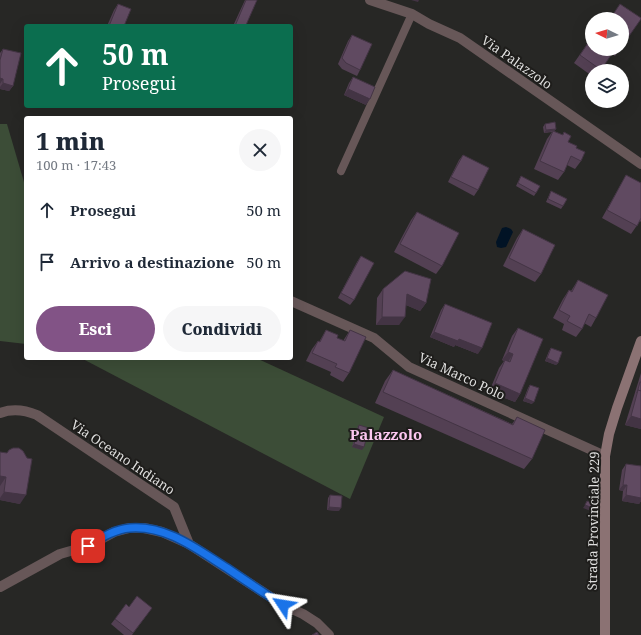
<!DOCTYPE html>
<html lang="it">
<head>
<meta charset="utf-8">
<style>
	:root { --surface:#fff; --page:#f6f6f7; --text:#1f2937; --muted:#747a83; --accent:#825386 }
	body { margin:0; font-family:"Noto Serif",serif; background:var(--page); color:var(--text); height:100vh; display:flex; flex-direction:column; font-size:15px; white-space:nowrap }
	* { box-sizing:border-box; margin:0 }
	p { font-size:13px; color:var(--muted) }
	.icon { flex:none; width:22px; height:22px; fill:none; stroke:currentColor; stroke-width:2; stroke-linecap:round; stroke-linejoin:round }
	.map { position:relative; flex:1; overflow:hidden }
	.side { position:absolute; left:24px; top:116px; width:269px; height:244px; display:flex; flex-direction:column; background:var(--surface); border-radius:4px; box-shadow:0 4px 16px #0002 }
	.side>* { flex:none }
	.top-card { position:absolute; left:24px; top:24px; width:269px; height:84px; border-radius:4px; box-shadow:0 4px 16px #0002; background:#0b6e4f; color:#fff; overflow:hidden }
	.needle { width:26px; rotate:275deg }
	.tools { position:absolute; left:585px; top:12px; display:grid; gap:8px }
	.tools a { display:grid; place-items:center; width:44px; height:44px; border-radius:50%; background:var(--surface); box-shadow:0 4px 16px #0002; font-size:20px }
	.pin { position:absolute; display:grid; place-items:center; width:34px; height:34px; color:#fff; margin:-17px; border-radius:8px; box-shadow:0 2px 6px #0006 }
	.me { position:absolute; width:44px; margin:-22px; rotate:303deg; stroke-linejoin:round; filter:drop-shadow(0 0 3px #0008) }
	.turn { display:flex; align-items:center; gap:14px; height:84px; padding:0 12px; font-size:18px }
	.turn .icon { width:52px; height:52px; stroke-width:2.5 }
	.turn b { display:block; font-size:28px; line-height:34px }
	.round { display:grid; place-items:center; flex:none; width:42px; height:42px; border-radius:21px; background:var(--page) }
	.head { display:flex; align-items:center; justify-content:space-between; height:68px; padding:0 12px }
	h1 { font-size:24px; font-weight:800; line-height:30px }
	.cta { display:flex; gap:8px; margin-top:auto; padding:8px 12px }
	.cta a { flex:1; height:46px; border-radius:24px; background:var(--accent); color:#fff; font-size:16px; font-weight:800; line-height:46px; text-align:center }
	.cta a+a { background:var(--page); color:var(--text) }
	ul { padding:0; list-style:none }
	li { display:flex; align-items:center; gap:12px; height:52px; padding:0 12px }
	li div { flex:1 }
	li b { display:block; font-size:15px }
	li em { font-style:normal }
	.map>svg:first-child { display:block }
</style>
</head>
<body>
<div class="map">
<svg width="641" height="635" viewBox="0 0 641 635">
	<rect width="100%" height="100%" fill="#272725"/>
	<g fill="#3c4d37">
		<polygon points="0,124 7,124 26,189 26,344 0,341"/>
		<polygon points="81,358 256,358 384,417 350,499"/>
	</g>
	<polygon fill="#011325" points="506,227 511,229 513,232 506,247 501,248 497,247 496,242 502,228"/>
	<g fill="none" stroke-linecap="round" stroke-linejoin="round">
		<polyline stroke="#675758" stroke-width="8" points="341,171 412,14"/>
		<g stroke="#675758" stroke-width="10">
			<polyline points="370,0 412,14 429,24 460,38 641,164"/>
			<polyline points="291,301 374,338 409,367 605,456"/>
			<path d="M0 413C13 408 25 410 37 415L174 507 189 544 283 605 303 614 317 623 329 635"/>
			<polyline points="0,587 60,554 88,546 114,532 129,528 144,528 162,532 189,544"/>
		</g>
		<polyline stroke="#8b7273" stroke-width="10" points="605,635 605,456 609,434 617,408 641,341"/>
	</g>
	<g fill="#534053">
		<polygon points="245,0 257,0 246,25 247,26 233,26"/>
		<polygon points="118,4 124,26 107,26 114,10"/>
		<polygon points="352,35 360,70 357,76 342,69 338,64 348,41"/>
		<polygon points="592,37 592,49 620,49 615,56 612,54 600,71 592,71 592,76 574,63"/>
		<polygon points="3,49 13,86 9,91 0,89 0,53"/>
		<polygon points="353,77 366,105 344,95 349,83"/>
		<polygon points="545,124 556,129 554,131 562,135 564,132 568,142 576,148 581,161 575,169 567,165 564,172 558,180 534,169 547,139 552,132 544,133 543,127"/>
		<polygon points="463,155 478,190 474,196 448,182 459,160"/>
		<polygon points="626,175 641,183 641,222 640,221 631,234 602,218 621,184"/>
		<polygon points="521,176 536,193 534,196 516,186"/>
		<polygon points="551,191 563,206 561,209 546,202"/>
		<polygon points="417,212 442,266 436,274 394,252 411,220"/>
		<polygon points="523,229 541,274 535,282 503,266 517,238"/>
		<polygon points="361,256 354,300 350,305 338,298 357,262"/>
		<polygon points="578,280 596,318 591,327 584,323 582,329 576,337 562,330 564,324 553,318 563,299 569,290 571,291"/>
		<polygon points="383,289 426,303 420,311 406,305 399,325 376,325 377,298"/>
		<polygon points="445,304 478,354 455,345 454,347 430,337 441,310"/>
		<polygon points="518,328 520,394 515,402 489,392 499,368 504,361 502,360 512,336"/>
		<polygon points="326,330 337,338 343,341 350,330 349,373 343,382 330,375 331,372 306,361 312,349 318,341 319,342"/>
		<polygon points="551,348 558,363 556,365 545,361 549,351"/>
		<polygon points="393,370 512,424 517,417 532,459 524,469 375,403 385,381"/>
		<polygon points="641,373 641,429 625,425"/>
		<polygon points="530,385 532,404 523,401 528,388"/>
		<polygon points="359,425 362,450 352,447 357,428"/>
		<polygon points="0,452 20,504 0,500"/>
		<polygon points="626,464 641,466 641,501 639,504 622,501 623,491 619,490 622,470"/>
		<polygon points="330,495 339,511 327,510 328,498"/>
		<polygon points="129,607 148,613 132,635 124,635 111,624 115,619"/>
	</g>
	<g fill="#433444">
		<polygon points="411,0 419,0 418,2"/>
		<polygon points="0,78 3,79 0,84"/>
		<polygon points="3,83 13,86 9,91 0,89 0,87"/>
		<polygon points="348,89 370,99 366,105 344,95"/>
		<polygon points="556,129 554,131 544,133 546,130"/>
		<polygon points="407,294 426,303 420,311 401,303"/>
		<polygon points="382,317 405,317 399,325 376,325"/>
		<polygon points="434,332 459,339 482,348 478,354 455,345 454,347 430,337"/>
		<polygon points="508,352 513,354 508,362 502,360"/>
		<polygon points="547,358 558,363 556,365 545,361"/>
		<polygon points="495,383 520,394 515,402 489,392"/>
		<polygon points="525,398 534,402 532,404 523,401"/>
		<polygon points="631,416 641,419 641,429 625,425"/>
		<polygon points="354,444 364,447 362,450 352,447"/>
		<polygon points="0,476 6,477 0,486"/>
		<polygon points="623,485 627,485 623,491 619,490"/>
		<polygon points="4,492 26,495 20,504 0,500 0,498"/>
		<polygon points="626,495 641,498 641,501 639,504 622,501"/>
		<polygon points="585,505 593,508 591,511 583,508"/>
		<polygon points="329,507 341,508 339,511 327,510"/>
	</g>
	<g fill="#604a61" stroke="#433444">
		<polygon points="246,0 257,0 246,25 247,26 235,26"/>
		<polygon points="118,4 131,9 124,26 109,26"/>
		<polygon points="620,4 641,18 641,19 622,46 622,19 610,19"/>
		<polygon points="352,35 372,44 360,70 346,63 342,58"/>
		<polygon points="592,37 592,49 615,49 601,70 580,55"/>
		<polygon points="3,49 21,53 13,86 3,83 3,79 0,78 0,60"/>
		<polygon points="353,77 375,87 370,99 348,89"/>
		<polygon points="555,122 556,129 546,130 545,124"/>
		<polygon points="553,131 563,135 564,132 571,136 568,142 577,146 576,148 585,152 581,161 571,156 564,172 540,161"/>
		<polygon points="463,155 489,168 478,190 451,177"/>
		<polygon points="626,175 641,183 641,218 637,226 607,210"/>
		<polygon points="521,176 540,186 536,193 518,183"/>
		<polygon points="551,191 567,199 563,206 548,199"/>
		<polygon points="417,212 459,233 442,266 400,244"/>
		<polygon points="523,229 555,245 541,274 509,258"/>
		<polygon points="361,256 374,263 354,300 341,293"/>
		<polygon points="405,271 431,279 426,303 407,294 405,317 382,317 383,289"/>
		<polygon points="578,280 608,295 596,318 589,314 582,329 567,321 570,316 559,310 569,290 572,292"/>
		<polygon points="445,304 492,323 482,348 459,339 458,341 434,332"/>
		<polygon points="518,328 543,339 520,394 495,383 505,360 510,362 513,354 508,352"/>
		<polygon points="326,330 338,335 337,338 345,341 350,330 366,337 349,373 335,367 337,364 312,353 318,341 320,342"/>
		<polygon points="551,348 562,352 558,363 547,358"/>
		<polygon points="393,370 513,425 517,417 545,430 532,459 383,392"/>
		<polygon points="640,382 641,382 641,391 638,390 637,393"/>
		<polygon points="530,385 539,388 534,402 525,398"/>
		<polygon points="638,390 641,391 641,419 631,416"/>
		<polygon points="359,425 369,428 364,447 354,444"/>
		<polygon points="13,448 19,448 23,451 27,458 32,459 26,495 4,492 6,477 0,476 0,452 7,453 9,450"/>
		<polygon points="626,464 641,466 641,498 626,495 627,485 623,485"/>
		<polygon points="330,495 342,496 341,508 329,507"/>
		<polygon points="587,501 594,504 593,508 585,505"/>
		<polygon points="137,596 152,608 133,633 115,619 126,604 129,607"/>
		<polygon points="317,632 319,635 312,635"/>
	</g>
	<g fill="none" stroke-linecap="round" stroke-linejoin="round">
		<g stroke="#114b97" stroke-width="10">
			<path id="route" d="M88 546C101 538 115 529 130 528 167 525 198 550 227 568 246 581 264 593 283 605"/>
		</g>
		<use href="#route" stroke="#1a73e8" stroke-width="7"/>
	</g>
	<g text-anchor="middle" stroke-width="4" stroke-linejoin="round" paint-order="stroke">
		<g font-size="13" fill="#dfdfde" stroke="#1e1d1b">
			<text transform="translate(517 62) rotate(35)" y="5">Via Palazzolo</text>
			<text transform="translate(462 376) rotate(25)" y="5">Via Marco Polo</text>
			<text transform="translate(123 457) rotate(34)" y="5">Via Oceano Indiano</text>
			<text transform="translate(593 521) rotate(-89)" y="5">Strada Provinciale 229</text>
		</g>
		<g font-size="15" font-weight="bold" fill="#fcc7f0" stroke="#1e1d1b">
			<text x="386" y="440">Palazzolo</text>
		</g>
	</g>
</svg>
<div class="tools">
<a><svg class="needle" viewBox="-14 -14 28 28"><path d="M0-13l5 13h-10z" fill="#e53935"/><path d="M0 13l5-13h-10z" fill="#747a83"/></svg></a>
<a><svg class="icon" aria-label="layers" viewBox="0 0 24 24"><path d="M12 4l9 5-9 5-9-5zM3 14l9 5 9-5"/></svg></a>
</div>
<div class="pin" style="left:88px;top:546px;background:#d93025"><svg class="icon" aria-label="arrive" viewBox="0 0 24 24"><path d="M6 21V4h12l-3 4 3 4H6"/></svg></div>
<svg class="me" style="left:283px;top:605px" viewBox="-20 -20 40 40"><path d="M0-17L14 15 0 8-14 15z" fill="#1a73e8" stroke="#fff" stroke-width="4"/></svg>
<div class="top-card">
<div class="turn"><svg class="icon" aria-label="ahead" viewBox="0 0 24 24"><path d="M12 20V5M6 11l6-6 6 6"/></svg><div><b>50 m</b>Prosegui</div></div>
</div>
<section class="side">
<div class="head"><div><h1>1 min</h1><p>100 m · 17:43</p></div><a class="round"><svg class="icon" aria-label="close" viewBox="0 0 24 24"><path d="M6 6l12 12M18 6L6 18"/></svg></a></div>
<ul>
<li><svg class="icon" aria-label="ahead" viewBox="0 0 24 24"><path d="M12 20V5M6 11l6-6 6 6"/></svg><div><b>Prosegui</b></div><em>50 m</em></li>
<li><svg class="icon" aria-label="arrive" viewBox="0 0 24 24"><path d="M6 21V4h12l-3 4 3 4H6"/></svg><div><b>Arrivo a destinazione</b></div><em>50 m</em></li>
</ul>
<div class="cta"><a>Esci</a><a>Condividi</a></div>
</section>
</div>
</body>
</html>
